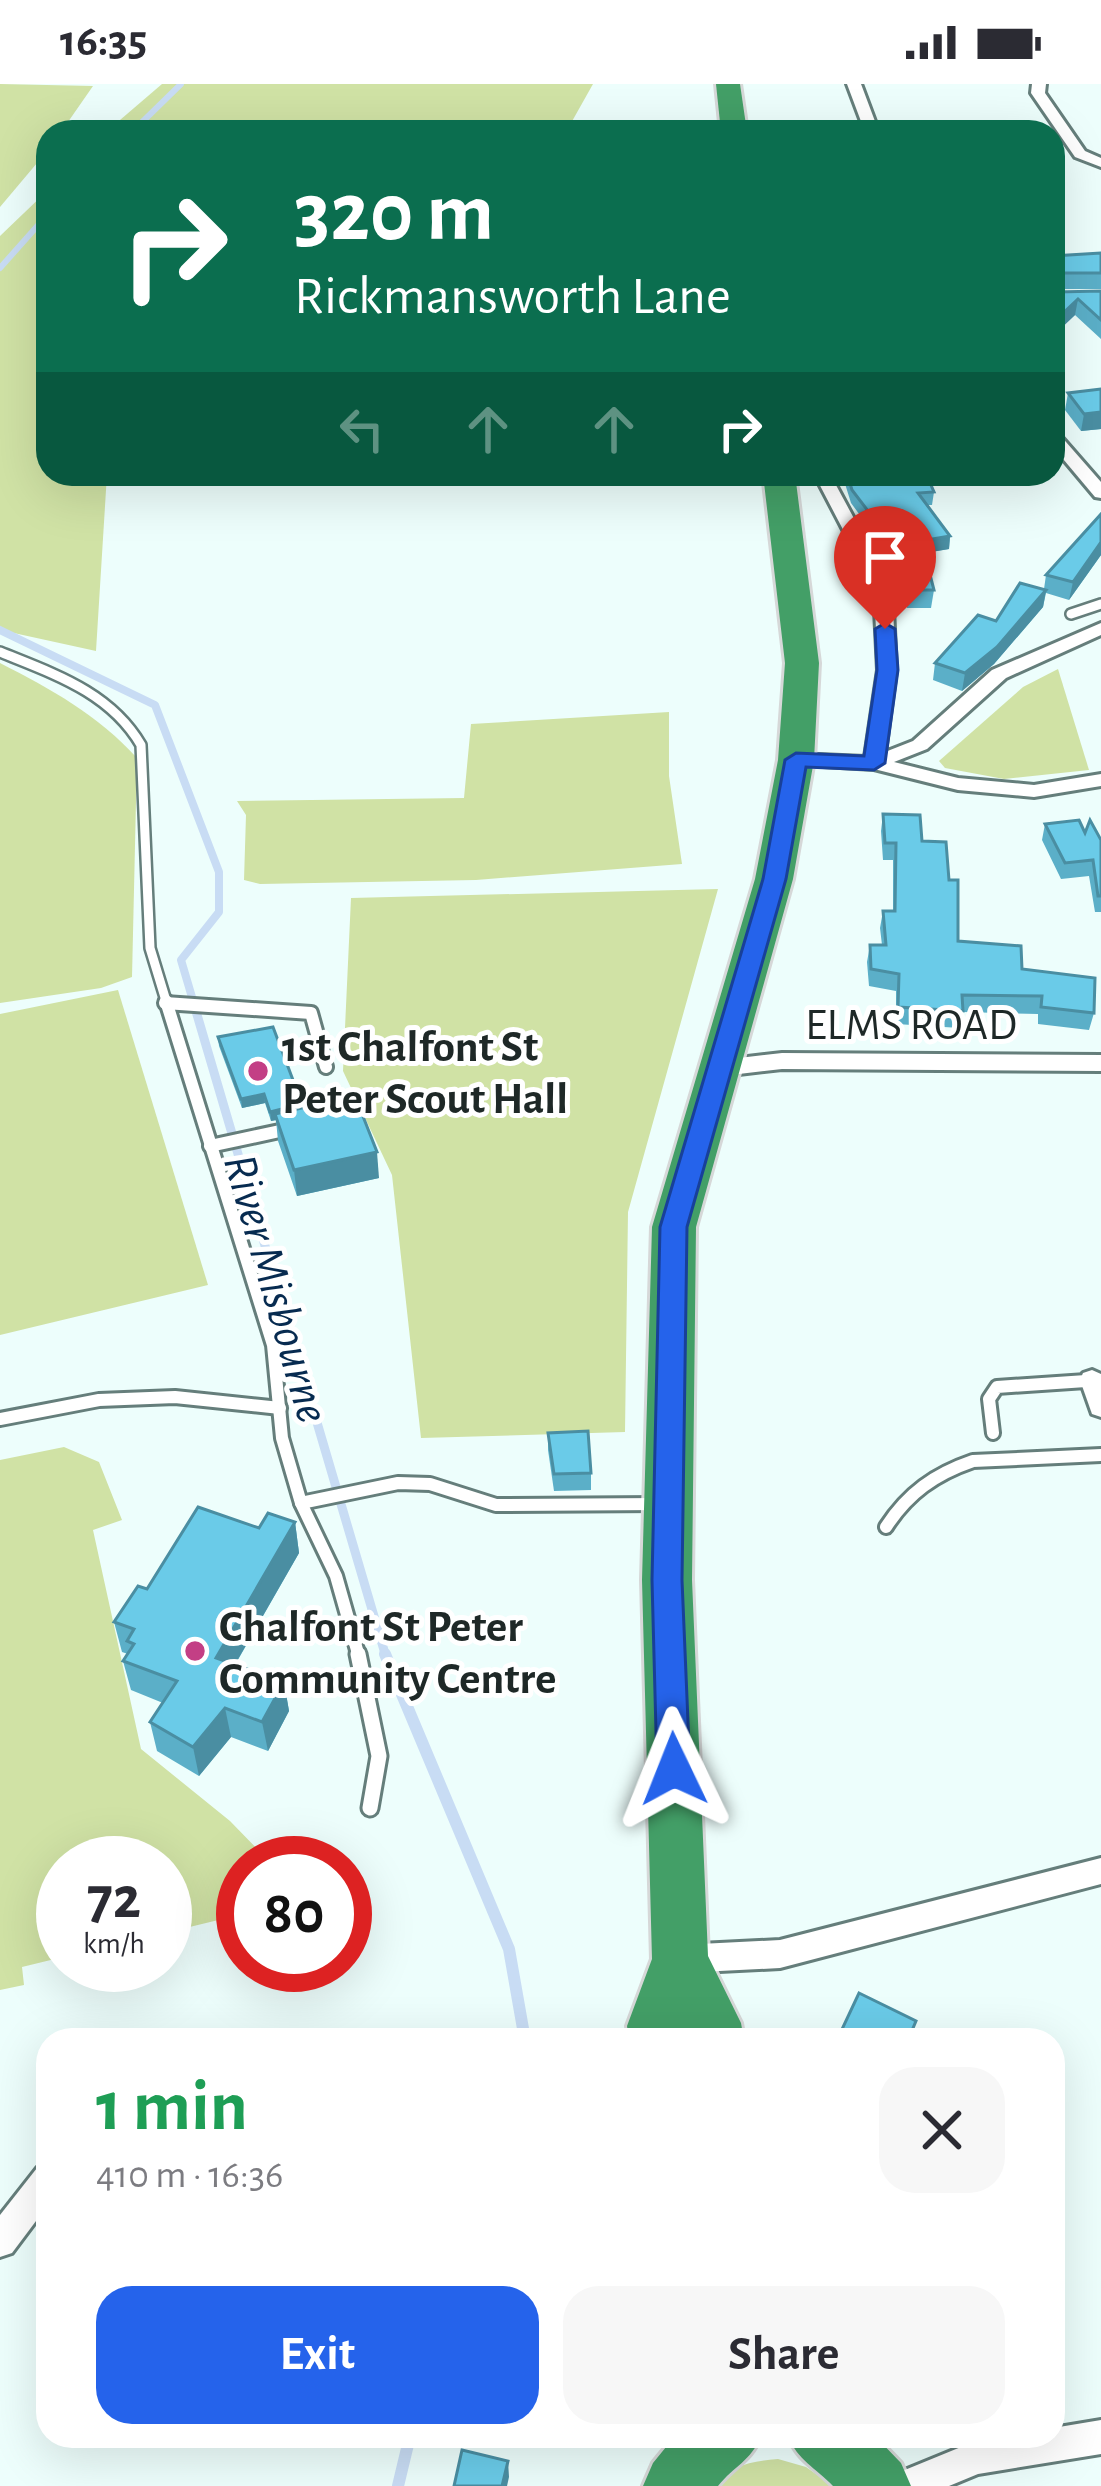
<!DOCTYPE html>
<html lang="en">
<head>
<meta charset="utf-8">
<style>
	:root { --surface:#fff; --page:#f7f7f7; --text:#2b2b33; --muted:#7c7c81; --accent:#2563eb }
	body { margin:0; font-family:"Alegreya Sans",sans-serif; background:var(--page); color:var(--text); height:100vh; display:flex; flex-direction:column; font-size:45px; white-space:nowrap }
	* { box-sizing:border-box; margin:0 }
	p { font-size:39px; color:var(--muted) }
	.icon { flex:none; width:66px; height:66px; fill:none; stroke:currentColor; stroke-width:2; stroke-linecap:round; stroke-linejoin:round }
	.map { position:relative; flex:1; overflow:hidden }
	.side { position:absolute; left:36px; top:1944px; width:1029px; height:420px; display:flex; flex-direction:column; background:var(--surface); border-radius:36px; box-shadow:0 12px 48px #0002 }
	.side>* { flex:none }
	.banner { position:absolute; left:36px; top:36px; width:1029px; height:366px; border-radius:36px; box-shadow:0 12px 48px #0002; background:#0b6e4f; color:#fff; overflow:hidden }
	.speed { position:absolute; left:36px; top:1752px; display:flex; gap:24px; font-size:60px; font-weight:700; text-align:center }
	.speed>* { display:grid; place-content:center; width:156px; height:156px; border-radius:50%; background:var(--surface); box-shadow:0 12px 48px #0002; line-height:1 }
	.speed small { font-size:30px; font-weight:400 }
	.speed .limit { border:18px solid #d22; background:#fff; color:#111 }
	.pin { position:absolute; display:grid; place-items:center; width:102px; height:102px; color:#fff; margin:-123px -51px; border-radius:50% 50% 50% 0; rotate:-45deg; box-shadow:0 0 12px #0007 }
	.pin .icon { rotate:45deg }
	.me { position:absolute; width:132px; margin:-66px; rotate:358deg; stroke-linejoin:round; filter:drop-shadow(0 0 9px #0008) }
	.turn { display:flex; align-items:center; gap:42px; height:252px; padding:0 60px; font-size:54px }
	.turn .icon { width:156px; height:156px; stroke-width:2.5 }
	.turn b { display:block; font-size:84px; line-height:102px }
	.lanes { display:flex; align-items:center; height:114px; padding:0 60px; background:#0003; justify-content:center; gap:60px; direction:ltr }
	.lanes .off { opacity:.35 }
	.round { display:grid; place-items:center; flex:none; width:126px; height:126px; border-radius:36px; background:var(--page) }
	.overview { display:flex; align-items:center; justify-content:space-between; height:204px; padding:0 60px }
	h1 { font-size:72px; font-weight:700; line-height:90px; color:#1e9e55 }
	.cta { display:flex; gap:24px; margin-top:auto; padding:24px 60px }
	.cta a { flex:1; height:138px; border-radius:36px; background:var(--accent); color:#fff; font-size:48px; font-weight:700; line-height:138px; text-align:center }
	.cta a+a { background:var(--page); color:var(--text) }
	.status { display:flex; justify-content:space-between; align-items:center; height:84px; padding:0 60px; background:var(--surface); direction:ltr }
	.status svg { height:33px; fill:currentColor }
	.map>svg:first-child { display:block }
</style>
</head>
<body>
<div class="status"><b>16:35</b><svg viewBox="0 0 49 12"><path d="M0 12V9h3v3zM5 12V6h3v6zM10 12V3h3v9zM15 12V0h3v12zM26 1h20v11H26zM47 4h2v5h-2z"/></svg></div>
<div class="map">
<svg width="1101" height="2402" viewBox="0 0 1101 2402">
	<rect width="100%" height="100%" fill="#edfefc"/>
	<g fill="#d0e2a5">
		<polygon points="0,0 93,2 61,48 48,48 48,66 0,123"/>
		<polygon points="162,0 593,0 566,48 106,48"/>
		<polygon points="48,106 48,390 107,390 96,567 0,546 0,152"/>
		<path d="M0 579C51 605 98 631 137 674L132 893 101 904 0 919Z"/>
		<polygon points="1058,585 1089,686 1004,695 945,684 939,677 1023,603"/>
		<polygon points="669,628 669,692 682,780 476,796 260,800 244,796 246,731 237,717 464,714 471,640"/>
		<polygon points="718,805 628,1128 625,1348 421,1354 392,1091 343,987 351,814"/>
		<polygon points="118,906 208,1201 0,1251 0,930"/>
		<polygon points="64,1363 99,1378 122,1436 93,1446 141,1665 230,1737 271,1779 243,1779 243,1830 165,1849 165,1779 63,1779 63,1873 22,1883 24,1901 0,1906 0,1376"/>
		<path d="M778 2375 806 2383 833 2402H711C730 2382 750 2377 778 2375Z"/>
	</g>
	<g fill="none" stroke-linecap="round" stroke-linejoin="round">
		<g stroke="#c8dcf4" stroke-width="6">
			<polyline points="132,48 181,0"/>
			<polyline points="0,184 48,130"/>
		</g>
		<polyline stroke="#c8dcf4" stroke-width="8" points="0,546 155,621 219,788 219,828 181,876 194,920"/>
		<polyline stroke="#c8dcf4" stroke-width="9" points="193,917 386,1573"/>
		<g stroke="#c8dcf4" stroke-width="12">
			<polyline points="385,1570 509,1865 525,1956"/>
			<polyline points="398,2402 410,2352"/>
		</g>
		<g stroke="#657e7b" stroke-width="14">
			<g id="lane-far2">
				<polyline points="1071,530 1101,520"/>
				<path d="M0 568C54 590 110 608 141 661L150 864 167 920"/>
				<polyline points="165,919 173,920"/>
			</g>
		</g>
		<g stroke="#657e7b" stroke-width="18">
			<g id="lane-far1">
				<polyline points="166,917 273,1261 282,1354 301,1419 336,1492 359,1573"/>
				<polyline points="165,919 311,929 326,983"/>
				<polyline points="210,1062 289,1045"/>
				<polyline points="0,1335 99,1316 175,1313 280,1324"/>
				<polyline points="993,1349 989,1315 997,1303 1101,1296"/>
				<polyline points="301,1419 398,1399 430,1400 496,1421 661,1420"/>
				<path d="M886 1443C908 1409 935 1390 973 1377L1101 1371"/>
			</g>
		</g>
		<g stroke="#657e7b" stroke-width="21">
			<polyline id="lane" points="358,1570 379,1672 370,1724"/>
		</g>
		<g stroke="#657e7b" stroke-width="6">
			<g id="street">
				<polygon points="847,0 861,0 879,48 865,48"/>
				<polygon points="1032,0 1046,0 1045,9 1085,67 1101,74 1101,83 1075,73 1031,9"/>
				<polygon points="1053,348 1059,350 1101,398 1101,414 1095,413 1053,363"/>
				<polygon points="814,390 830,390 892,505 896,586 885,668 913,657 992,586 1101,539 1101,551 1006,594 927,665 894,678 958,694 1034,701 1101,690 1101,702 1034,713 958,706 874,685 789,680 789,672 796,670 865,673 878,586 874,505"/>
				<polygon points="782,969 1101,971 1101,987 782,985 722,992 711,984 722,976"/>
				<polygon points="1092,1286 1101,1290 1101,1333 1092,1330 1080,1296 1083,1289"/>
				<polygon points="1101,1774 1101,1800 780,1884 680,1889 669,1885 665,1875 669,1865 680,1861 780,1856"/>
				<polygon points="48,2079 48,2121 12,2169 0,2173 0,2131 37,2084"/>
				<polygon points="1101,2336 1101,2370 978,2390 949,2402 890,2402 895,2390 978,2356 1053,2352 1053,2344"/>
			</g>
		</g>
		<g stroke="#d6d8d8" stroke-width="6">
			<g id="highway">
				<polygon points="716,0 740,0 747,48 721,48"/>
				<polygon points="763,390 795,390 819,579 814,676 793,795 696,1143 692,1496 708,1872 741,1939 744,1956 629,1956 627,1942 652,1875 642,1496 652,1143 755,795 778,676 785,579"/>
				<path d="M675 2352H761C751 2377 734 2382 718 2402H643L653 2379Z"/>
				<path d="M788 2352H875L901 2379 911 2402H833C815 2383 798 2377 788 2352Z"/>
			</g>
		</g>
		<use href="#lane-far2" stroke="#fff" stroke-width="9"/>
		<use href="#lane-far1" stroke="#fff" stroke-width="12"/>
		<use href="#lane" stroke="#fff" stroke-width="15"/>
		<use href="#street" fill="#fff" fill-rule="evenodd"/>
		<use href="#highway" fill="#439f67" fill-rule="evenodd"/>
	</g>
	<g fill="#5bafc8">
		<polygon points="1101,169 1101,205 1053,205 1053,172"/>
		<polygon points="1053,205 1056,208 1101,207 1101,255 1075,231 1057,248 1053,248"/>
		<polygon points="1101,305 1101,345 1081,347 1065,326 1068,309"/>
		<polygon points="842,390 926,390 934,408 932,421 927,421 950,452 949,465 919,470 902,448 876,453 851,419"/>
		<polygon points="1101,430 1101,471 1069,516 1046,509 1043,523 994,580 962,607 933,596 935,579 1044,505 1046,491"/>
		<polygon points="904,480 934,506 931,524 907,524 902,497"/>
		<polygon points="883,730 922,757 949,796 958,857 1022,885 1094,929 1089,946 1038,940 1038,930 963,928 960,944 896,940 896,907 869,902 867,878 870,861 882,861 880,844 883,827 893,827 893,776 883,776 881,747"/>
		<polygon points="1045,740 1085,749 1101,756 1101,828 1095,828 1089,792 1061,795 1042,756"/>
		<polygon points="218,953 303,1024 379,1094 297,1112 278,1057 276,1036 271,1037 265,1019 242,1024 219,962"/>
		<polygon points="548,1349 591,1389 591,1406 554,1407 548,1366"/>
		<polygon points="295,1438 299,1469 235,1581 284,1598 289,1627 268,1667 231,1653 199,1692 157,1667 150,1638 163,1619 131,1606 123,1577 128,1570 122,1568 114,1538 147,1505 259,1444"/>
	</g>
	<g fill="#4a8ea2">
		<polygon points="1078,215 1075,231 1057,248 1060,232"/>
		<polygon points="1101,328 1101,345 1081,347 1084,330"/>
		<polygon points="904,435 902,448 876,453 878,440"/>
		<polygon points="950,452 949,465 919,470 921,457"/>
		<polygon points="1101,458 1101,471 1069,516 1073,498"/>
		<polygon points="1046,506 1043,523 994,580 962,607 965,589"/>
		<polygon points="264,1010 265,1019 242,1024 241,1015"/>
		<polygon points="302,1020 303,1029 275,1030 276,1036 271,1037 270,1028"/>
		<polygon points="377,1068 379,1094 297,1112 294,1086"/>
		<polygon points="295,1438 299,1469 222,1603 216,1574"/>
		<polygon points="284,1598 289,1627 268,1667 262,1638"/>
		<polygon points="225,1624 231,1653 199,1692 193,1663"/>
		<polygon points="508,2377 509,2393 507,2402 502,2402"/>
	</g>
	<g fill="#6acbe8" stroke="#4a8ea2" stroke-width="3">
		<polygon points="1101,169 1101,189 1056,189 1053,197 1053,172"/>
		<polygon points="1053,205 1056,208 1101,207 1101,236 1078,215 1060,232 1053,232"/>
		<polygon points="1101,305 1101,328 1084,330 1068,309"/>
		<polygon points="847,390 926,390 934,408 918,409 950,452 921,457 904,435 878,440 852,406"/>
		<polygon points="1101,430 1101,458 1073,498 1046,491"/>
		<polygon points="927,479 934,506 910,506 904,480"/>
		<polygon points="1020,499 1046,506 997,563 965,589 935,579 978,531 996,537"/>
		<polygon points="883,730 920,731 922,757 946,758 949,796 958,796 958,857 1021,862 1022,885 1095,894 1094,929 1041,923 1042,912 962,911 963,927 898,923 899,890 871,885 870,861 886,861 883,827 895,827 896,759 885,759"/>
		<polygon points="1079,736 1085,749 1090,736 1101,756 1101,812 1098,812 1093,776 1065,779 1045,740"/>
		<polygon points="273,943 302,1020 270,1028 264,1010 241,1015 218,953"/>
		<polygon points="355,1012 377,1068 294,1086 275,1030"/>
		<polygon points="588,1347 591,1389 554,1390 548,1349"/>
		<polygon points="198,1423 259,1444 268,1429 295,1438 216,1574 284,1598 262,1638 225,1624 193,1663 150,1638 177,1597 123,1577 134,1560 127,1557 134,1545 114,1538 138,1502 147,1505"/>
		<polygon points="859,1909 916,1937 908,1956 837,1956"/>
		<polygon points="462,2366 508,2377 502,2402 454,2402"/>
	</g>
	<polygon fill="#2563eb" stroke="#184099" stroke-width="3" points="885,539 895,545 898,586 885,679 874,686 806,683 786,795 687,1143 682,1496 690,1685 685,1696 674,1700 662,1696 657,1685 652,1496 660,1143 763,795 785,676 796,669 864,672 877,586 875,545"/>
	<g fill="#c33f85" stroke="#fff" stroke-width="4.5">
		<circle cx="258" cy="987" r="12"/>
		<circle cx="195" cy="1567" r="12"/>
	</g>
	<g text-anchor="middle" stroke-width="10" stroke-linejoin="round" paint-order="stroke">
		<g font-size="45" fill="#1e2827" stroke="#fff">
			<text x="911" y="955">ELMS ROAD</text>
		</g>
		<g font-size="45" font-weight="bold" fill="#1e2827" stroke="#fff" text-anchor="start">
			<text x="282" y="977">1st Chalfont St<tspan x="282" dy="52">Peter Scout Hall</tspan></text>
			<text x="219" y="1557">Chalfont St Peter<tspan x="219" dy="52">Community Centre</tspan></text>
		</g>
		<g font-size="48" font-style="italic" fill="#072b50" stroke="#fff">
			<text transform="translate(278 1204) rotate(74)" y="17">River Misbourne</text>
		</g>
	</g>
</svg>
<div class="speed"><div>72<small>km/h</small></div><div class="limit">80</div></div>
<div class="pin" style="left:885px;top:545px;background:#d93025"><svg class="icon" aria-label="arrive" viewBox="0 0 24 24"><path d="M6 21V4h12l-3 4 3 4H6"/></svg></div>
<svg class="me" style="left:674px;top:1685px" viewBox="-20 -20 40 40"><path d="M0-17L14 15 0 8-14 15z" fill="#2563eb" stroke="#fff" stroke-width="4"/></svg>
<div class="banner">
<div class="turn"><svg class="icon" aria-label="right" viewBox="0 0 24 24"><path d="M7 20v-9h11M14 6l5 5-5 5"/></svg><div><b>320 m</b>Rickmansworth Lane</div></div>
<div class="lanes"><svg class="icon off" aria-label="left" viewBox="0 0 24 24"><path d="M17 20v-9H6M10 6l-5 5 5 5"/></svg><svg class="icon off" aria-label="ahead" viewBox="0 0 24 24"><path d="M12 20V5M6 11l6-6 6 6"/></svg><svg class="icon off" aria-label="ahead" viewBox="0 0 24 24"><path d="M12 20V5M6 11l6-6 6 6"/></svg><svg class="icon" aria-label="right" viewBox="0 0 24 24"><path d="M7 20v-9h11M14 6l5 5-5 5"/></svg></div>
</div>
<section class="side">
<div class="overview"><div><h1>1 min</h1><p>410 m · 16:36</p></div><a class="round"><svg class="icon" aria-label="close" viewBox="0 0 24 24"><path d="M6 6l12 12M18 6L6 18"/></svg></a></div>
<div class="cta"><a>Exit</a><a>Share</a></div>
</section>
</div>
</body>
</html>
